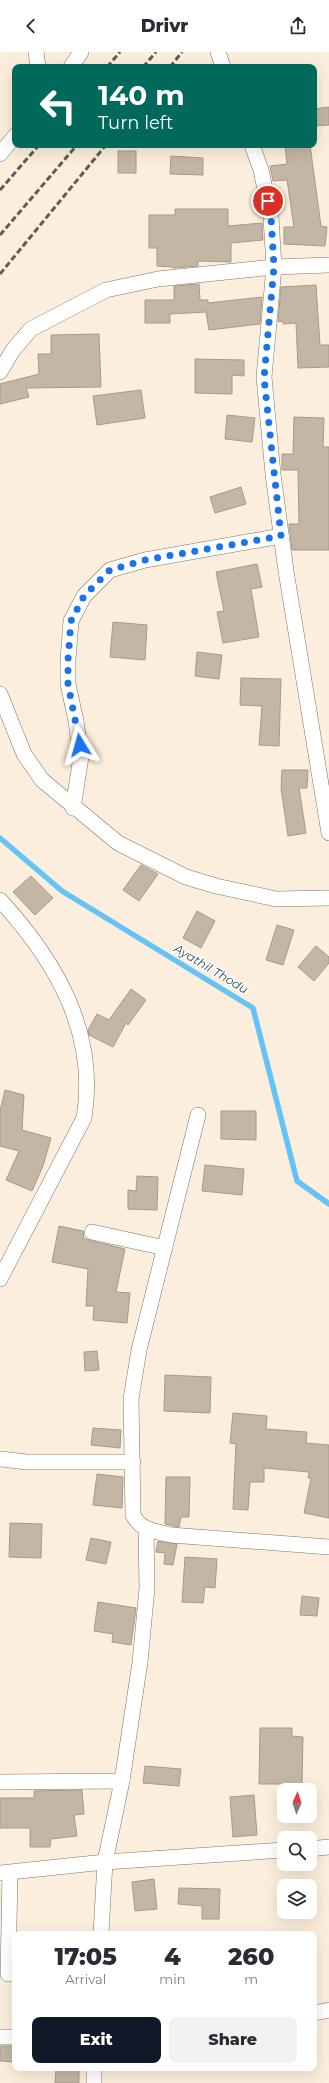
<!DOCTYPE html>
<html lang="en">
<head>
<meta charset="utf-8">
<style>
	:root { --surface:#fff; --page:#f2f2f3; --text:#2b2b33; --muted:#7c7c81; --accent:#111827 }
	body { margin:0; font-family:Montserrat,sans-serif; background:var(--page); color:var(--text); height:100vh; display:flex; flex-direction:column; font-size:15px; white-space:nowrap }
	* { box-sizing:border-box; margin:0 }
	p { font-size:13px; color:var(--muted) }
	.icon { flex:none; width:22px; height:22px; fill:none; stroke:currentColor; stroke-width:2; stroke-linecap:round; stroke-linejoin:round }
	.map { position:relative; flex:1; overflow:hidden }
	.details { position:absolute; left:12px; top:1879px; width:305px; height:140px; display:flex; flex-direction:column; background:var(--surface); border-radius:8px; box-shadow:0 4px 16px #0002 }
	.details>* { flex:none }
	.top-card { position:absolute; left:12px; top:12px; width:305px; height:84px; border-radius:8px; box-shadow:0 4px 16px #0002; background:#00695c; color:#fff; overflow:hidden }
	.needle { width:26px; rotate:3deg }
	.controls { position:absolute; left:277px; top:1731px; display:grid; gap:8px }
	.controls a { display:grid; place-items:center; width:40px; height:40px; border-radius:8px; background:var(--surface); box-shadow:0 4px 16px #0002; font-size:20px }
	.pin { position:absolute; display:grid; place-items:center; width:34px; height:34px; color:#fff; margin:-17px; border:2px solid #fff; border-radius:50%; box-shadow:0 1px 4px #0007 }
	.me { position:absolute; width:44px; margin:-22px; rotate:352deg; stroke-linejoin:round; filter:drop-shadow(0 0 3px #0008) }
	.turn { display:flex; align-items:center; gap:14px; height:84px; padding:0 20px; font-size:18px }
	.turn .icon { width:52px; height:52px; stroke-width:2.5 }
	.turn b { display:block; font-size:28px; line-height:34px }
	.eta { display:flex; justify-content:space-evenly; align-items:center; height:68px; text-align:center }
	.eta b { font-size:24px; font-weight:800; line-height:28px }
	.button { display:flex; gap:8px; margin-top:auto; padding:8px 20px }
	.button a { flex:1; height:46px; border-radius:8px; background:var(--accent); color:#fff; font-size:16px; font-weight:800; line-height:46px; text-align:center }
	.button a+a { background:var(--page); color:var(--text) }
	header { display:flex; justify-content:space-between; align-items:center; height:52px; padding:0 20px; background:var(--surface); font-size:18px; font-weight:800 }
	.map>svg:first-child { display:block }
</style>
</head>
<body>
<header><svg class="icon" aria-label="back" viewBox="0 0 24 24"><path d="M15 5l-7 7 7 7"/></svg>Drivr<svg class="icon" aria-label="share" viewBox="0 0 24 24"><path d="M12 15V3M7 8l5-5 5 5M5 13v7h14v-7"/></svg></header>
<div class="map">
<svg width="329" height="2031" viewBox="0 0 329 2031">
	<rect width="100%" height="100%" fill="#fbeedc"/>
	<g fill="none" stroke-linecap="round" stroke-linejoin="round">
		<polyline stroke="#65c3f5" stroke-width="5.5" points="0,786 62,839 253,956 297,1129 329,1152"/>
	</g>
	<g fill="#c3b6a5" stroke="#a79a8a">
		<polygon points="329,55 329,73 314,74 314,57"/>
		<polygon points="285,93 310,93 321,174 327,175 325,194 284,192 284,175 294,175 287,128 273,129 270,114 287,112"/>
		<rect x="118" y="99" width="18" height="22"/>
		<polygon points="171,104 203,106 203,123 170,122"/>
		<polygon points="175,157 228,157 228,174 262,171 263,188 231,191 231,210 198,209 198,214 173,216 173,215 157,214 157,196 149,196 149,163 175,163"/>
		<polygon points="199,232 200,248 208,248 208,251 262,245 260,272 209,278 206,260 170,262 170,271 145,271 145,248 174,248 174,234"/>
		<polygon points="316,233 320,293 329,293 329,315 298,316 296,271 283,272 283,269 278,270 281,235"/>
		<polygon points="99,282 101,335 26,336 29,345 0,352 0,332 39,322 38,302 51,302 51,283"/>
		<polygon points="195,307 244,308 244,324 232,323 232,342 195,341"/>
		<polygon points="141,338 145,366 97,373 93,344"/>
		<polygon points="227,363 255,366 252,390 225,387"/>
		<polygon points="294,365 324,366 323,395 329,395 329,498 292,498 289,472 299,472 298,418 282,418 282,402 293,402"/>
		<polygon points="241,435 246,452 215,461 210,445"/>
		<polygon points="257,512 262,535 251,537 259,585 223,591 217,560 224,559 216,520"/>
		<polygon points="113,570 147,573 145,608 110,605"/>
		<polygon points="197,600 222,603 219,627 195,624"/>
		<polygon points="241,626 281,627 279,694 259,693 262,654 240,653"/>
		<polygon points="282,718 308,718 307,736 299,736 306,781 288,784 281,736"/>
		<polygon points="141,813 158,822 139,849 123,838"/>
		<polygon points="31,824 53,846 35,863 13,840"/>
		<polygon points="197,859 215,869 201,896 183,886"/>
		<polygon points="277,873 294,878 283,913 266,908"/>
		<polygon points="316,894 329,905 329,911 314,929 298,915"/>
		<polygon points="131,937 146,948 128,973 126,971 113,995 89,983 88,978 97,962 109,968"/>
		<polygon points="5,1038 24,1043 22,1078 51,1086 43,1114 32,1139 6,1128 19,1099 0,1094 0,1059"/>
		<polygon points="221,1059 256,1059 256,1088 221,1087"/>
		<polygon points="205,1113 244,1117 242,1143 202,1139"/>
		<polygon points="137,1124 158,1125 157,1158 128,1157 128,1138 136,1139"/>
		<polygon points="59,1174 83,1179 84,1187 125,1197 116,1240 130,1241 127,1271 93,1268 94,1254 86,1254 88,1217 52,1210"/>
		<polygon points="97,1299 99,1318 85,1319 84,1300"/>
		<polygon points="165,1323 211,1325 210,1361 164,1359"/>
		<polygon points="233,1361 267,1364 266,1377 307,1380 306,1391 329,1393 329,1466 304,1461 311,1426 308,1426 309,1420 264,1416 264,1430 250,1430 248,1458 233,1457 236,1392 230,1391"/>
		<polygon points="93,1376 121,1378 120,1396 91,1393"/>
		<polygon points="97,1422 123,1425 122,1456 93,1453"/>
		<polygon points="166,1425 190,1425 189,1465 181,1465 179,1475 165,1472"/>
		<polygon points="10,1471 42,1472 41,1506 9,1505"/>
		<polygon points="91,1486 111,1490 106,1512 86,1508"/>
		<polygon points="158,1489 177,1492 173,1513 164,1512 165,1501 156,1500"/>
		<polygon points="185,1505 217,1507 215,1536 205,1535 203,1551 182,1550"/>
		<polygon points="302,1544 319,1546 317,1564 300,1563"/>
		<polygon points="98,1550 136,1556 131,1593 112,1590 113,1582 94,1579"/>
		<polygon points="260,1676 292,1676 292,1684 303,1685 302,1732 259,1732"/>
		<polygon points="145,1714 181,1717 179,1734 143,1731"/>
		<polygon points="82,1738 84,1762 74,1763 77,1784 51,1787 50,1795 30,1795 30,1776 0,1776 0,1746 34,1746 34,1739"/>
		<polygon points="254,1743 257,1783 233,1785 230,1745"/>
		<polygon points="154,1827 157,1857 135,1859 132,1830"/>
		<polygon points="179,1836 220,1837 219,1867 202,1867 202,1854 178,1852"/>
		<polygon points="0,1994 15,1994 15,2010 0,2009"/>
		<polygon points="56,2016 79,2016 79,2031 55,2031"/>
	</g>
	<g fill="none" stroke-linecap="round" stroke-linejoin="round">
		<g stroke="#807364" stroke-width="16">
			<g id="minor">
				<polyline points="36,0 38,15"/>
				<polyline points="218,0 223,15"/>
				<polyline points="71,15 81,0"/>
				<polyline points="252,93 261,118 271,165 274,215 264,325 273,422 286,519 329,781"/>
				<polyline points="0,102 15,84"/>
				<polyline points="0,320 13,298 31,277 106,238 158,227 274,215 329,213"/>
				<polyline points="0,642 24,702 42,728 118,791 186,825 216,834 276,847 329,846"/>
				<polyline points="73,756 81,705 76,669 68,632 68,608 71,569 84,544 110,518 145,508 281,484"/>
				<path d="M0 848C56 909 98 981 84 1066L0 1227"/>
				<path d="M198 1063 139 1298 131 1347 133 1463C141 1479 156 1479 171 1483L329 1495"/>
				<polyline points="92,1180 165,1196"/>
				<polyline points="0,1407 27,1410 133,1410"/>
				<polyline points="0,1730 122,1729"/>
				<polyline points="310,1797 329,1795"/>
				<polyline points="0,1821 105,1810 284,1798"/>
				<polyline points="101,1882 105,1810 122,1729 140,1610 147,1536 146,1477"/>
				<polyline points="8,1922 10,1821"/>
				<polyline points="314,1961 329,1958"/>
				<polyline points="0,1985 15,1985"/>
				<polyline points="94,2031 94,2016"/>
			</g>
		</g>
		<use href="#minor" stroke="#fff" stroke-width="15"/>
		<g stroke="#635c52" stroke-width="3" stroke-dasharray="6 3" stroke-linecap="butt">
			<polyline points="107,15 120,0"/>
			<polyline points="143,15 156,0"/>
			<polyline points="170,15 182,0"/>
			<polyline points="0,138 39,93"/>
			<polyline points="0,183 77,93"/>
			<polyline points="0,222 106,93"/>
		</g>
	</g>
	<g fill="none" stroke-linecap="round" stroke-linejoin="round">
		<polyline stroke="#1a73e8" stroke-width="7" stroke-dasharray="0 12.6" points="80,693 68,632 68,608 71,569 84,544 110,518 145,508 281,484 264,326 274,215 271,165 268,149"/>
	</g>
	<g text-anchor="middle" stroke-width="3" stroke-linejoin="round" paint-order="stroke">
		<g font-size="12" font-style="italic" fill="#264e63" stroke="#fff">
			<text transform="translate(211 917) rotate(31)" y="4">Ayathil Thodu</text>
		</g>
	</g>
</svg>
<div class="controls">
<a><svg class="needle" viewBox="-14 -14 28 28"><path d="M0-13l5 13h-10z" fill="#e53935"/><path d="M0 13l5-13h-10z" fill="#7c7c81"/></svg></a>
<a><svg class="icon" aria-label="search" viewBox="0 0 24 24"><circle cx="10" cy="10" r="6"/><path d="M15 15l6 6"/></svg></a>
<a><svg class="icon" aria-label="layers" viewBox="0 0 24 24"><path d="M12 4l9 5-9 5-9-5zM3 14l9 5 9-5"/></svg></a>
</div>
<div class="pin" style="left:268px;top:149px;background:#d93025"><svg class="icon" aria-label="arrive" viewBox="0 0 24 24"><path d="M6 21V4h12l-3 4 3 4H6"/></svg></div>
<svg class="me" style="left:80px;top:693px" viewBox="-20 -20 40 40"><path d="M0-17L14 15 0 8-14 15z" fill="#1a73e8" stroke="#fff" stroke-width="4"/></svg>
<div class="top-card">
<div class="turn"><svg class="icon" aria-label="left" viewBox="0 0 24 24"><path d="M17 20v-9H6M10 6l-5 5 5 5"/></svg><div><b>140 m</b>Turn left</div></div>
</div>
<section class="details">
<div class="eta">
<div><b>17:05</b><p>Arrival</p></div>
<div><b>4</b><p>min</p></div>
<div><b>260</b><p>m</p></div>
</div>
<div class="button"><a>Exit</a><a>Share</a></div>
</section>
</div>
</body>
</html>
